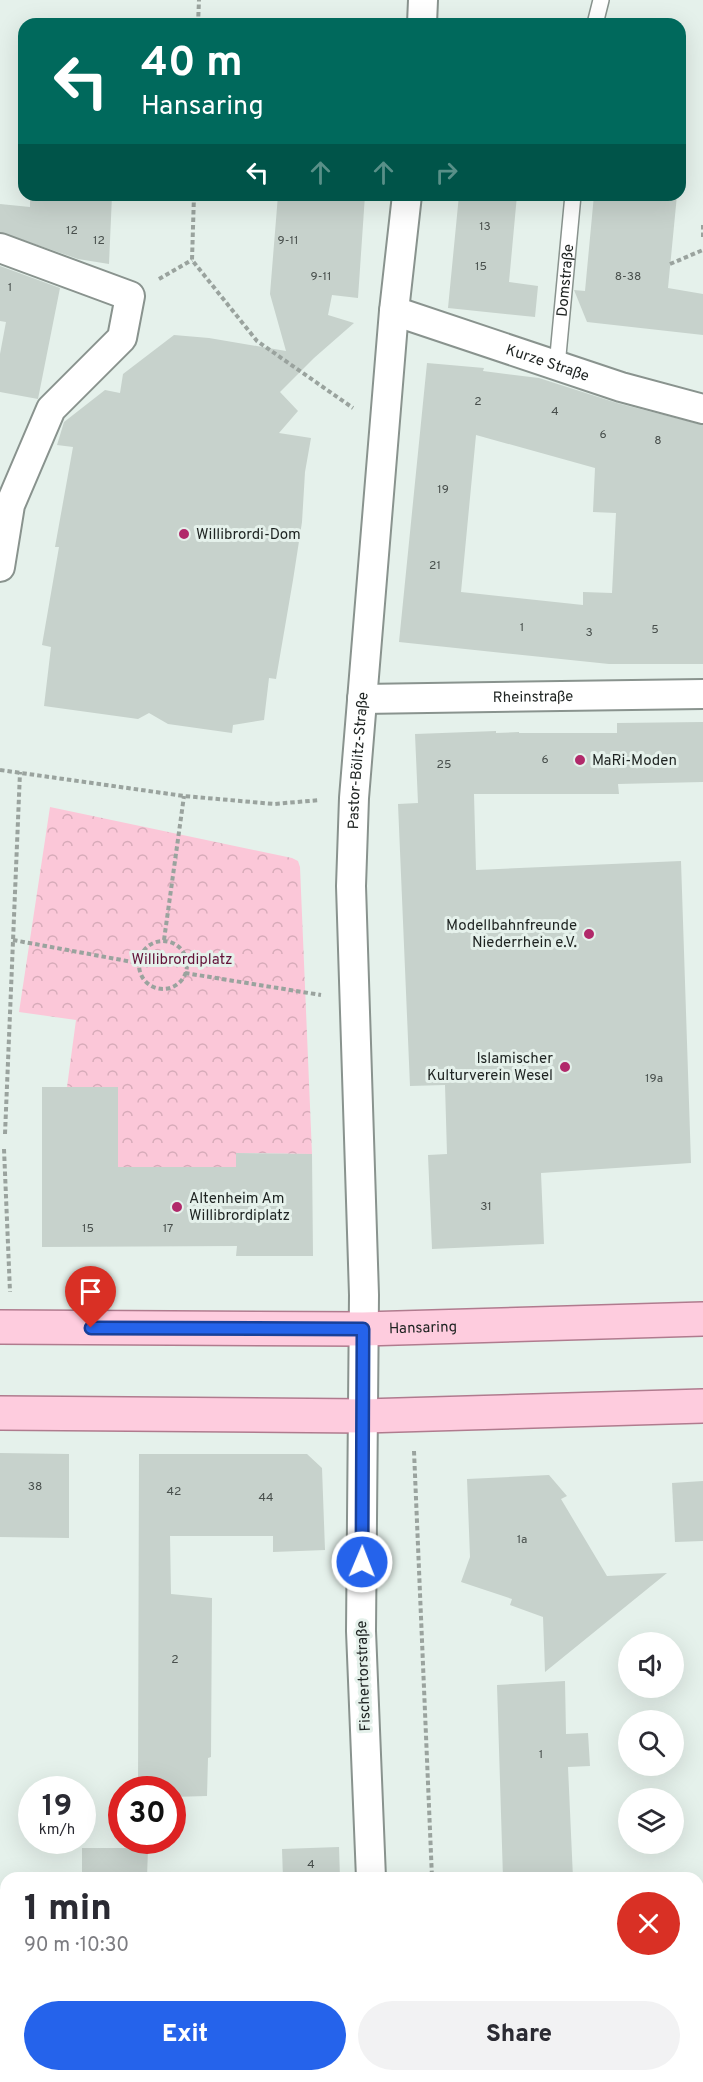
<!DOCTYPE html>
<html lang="en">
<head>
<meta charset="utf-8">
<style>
	:root { --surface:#fff; --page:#f2f2f3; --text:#2b2b33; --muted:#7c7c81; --accent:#2563eb }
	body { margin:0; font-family:Overpass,sans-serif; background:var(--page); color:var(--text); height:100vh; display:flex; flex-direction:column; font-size:22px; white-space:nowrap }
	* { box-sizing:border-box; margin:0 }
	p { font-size:20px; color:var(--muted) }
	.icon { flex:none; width:33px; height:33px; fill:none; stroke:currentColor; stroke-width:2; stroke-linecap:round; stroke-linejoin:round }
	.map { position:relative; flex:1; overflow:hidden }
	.drawer { position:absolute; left:0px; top:1872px; width:704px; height:210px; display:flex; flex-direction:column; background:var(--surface); border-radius:18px 18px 0 0; box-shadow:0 6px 24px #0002 }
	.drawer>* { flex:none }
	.top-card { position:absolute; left:18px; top:18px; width:668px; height:183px; border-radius:18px; box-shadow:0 6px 24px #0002; background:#00695c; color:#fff; overflow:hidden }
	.fabs { position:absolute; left:618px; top:1632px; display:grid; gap:12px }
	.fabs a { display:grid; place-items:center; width:66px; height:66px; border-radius:50%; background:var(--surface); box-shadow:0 6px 24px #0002; font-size:30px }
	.speed { position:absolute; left:18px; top:1776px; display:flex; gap:12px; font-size:30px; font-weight:700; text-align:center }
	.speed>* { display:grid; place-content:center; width:78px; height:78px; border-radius:50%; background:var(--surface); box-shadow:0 6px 24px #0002; line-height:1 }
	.speed small { font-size:15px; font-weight:400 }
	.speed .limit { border:9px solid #d22; background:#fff; color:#111 }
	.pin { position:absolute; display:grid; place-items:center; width:51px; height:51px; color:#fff; margin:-62px -26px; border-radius:50% 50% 50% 0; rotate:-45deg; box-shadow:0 0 6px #0007 }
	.pin .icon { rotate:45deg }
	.me { position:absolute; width:66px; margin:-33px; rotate:1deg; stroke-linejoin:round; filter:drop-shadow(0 0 4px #0008) }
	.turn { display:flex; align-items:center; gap:21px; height:126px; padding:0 24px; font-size:27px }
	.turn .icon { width:78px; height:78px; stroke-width:2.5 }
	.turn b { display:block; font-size:42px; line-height:51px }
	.lanes { display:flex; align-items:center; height:57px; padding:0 24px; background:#0003; justify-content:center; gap:30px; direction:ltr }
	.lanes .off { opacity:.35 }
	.round { display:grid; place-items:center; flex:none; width:63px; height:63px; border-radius:32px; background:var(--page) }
	.overview { display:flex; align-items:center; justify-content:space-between; height:102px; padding:0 24px }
	h1 { font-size:36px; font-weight:800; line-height:45px }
	.cta { display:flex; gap:12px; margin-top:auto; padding:12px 24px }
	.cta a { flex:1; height:69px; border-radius:36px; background:var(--accent); color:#fff; font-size:24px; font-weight:800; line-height:69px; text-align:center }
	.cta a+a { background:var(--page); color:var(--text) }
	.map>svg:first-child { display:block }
</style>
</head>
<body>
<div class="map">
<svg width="703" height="2082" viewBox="0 0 703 2082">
	<defs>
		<pattern id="forest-firs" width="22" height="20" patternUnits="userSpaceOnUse" patternTransform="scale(1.5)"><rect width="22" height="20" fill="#f69abb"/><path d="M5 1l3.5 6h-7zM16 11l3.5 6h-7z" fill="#d284a0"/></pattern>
		<pattern id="park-crowns" width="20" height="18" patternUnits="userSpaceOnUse" patternTransform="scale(1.5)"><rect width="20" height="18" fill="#fbc7d8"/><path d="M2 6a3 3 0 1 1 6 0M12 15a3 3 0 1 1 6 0" fill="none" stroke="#d7abb9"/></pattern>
	</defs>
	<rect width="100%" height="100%" fill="#e5f1eb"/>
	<g fill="url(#forest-firs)">
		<polygon points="703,2051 703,2082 457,2082 457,2080 493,2076 698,2076 698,2052"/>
		<rect x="260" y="2076" width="85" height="6"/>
	</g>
	<polygon fill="url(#park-crowns)" points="50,807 292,858 298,861 300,867 312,1154 236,1153 236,1167 118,1167 118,1087 67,1087 76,1020 19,1012"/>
	<g fill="#c7d2cc" fill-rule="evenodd">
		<polygon points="30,195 112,195 109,264 78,259 0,232 0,204 30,207"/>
		<polygon points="278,195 365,195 358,298 332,295 328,315 354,323 314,358 280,392 298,411 279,433 311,438 305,472 302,522 293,580 276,679 269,678 264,720 233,725 232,733 168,724 149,713 138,719 44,706 51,647 42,645 59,547 55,547 73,447 57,445 64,422 105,390 120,393 123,374 174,335 209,338 286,351 270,294"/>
		<polygon points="459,195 517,195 509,282 538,286 535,317 448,308"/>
		<polygon points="594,195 677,195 668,288 703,294 703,335 587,322 574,290 585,291"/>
		<polygon points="0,266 60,288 38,399 0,392 0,354 6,322 0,321"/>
		<path d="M427 363 484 368 483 371 539 378 617 403 703 425V664H609L399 642ZM476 435 595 468 593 512 616 513 612 593 583 592V605L461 592Z"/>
		<polygon points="703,722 703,782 618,784 619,794 474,794 476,870 681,861 691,1163 541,1173 544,1244 432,1249 428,1155 447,1154 445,1085 410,1086 398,804 418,803 415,734 496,731 496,733 519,732 519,733 617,733 617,723"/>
		<polygon points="42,1087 118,1087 118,1167 236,1167 236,1153 312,1154 313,1256 236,1256 237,1246 42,1247"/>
		<polygon points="0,1453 69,1454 69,1538 0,1537"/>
		<polygon points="139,1454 307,1454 322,1468 325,1550 273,1552 273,1536 170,1536 171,1594 212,1598 211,1757 208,1758 207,1796 172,1797 172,1790 138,1790"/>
		<polygon points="549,1475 567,1496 561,1499 607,1576 667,1573 545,1672 543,1617 510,1605 512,1599 461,1582 470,1557 467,1479"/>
		<polygon points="703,1481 703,1541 675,1542 672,1483"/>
		<polygon points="565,1681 566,1734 588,1733 590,1766 568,1767 573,1878 503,1878 497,1685"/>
		<polygon points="339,1847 340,1878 283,1878 282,1849"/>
		<polygon points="82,1848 148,1848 147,1878 82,1878"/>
	</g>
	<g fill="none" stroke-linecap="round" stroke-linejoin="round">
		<g stroke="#89938e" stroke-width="18">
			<g id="lane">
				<polyline points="595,24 601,0"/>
				<path id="s1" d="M557 366 573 195"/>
			</g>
		</g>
		<g stroke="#89938e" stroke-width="32">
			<g id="street">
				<polyline points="422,24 423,0"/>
				<polyline points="0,248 130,296 122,338 51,409 10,505 0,567"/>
				<path id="s2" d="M394 311 621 387 703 409"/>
				<path id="s3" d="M362 699 703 694"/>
				<path id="s4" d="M371 1878 361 1631 364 1295 351 886 354 798 394 311 407 195"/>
				<polyline points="0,1981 6,1981"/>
				<polyline points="379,2076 380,2082"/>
			</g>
		</g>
		<g stroke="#b07b8e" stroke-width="36">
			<g id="primary">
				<path id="s5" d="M0 1327 363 1329 703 1319"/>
				<polyline points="0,1413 364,1416 703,1406"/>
			</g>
		</g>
		<g stroke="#9aa39e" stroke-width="4" stroke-dasharray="4.5 3" stroke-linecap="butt">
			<polyline points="198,24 199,0"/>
			<polyline points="194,195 192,260 257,341 353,408"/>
			<polyline points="703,225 703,239"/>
			<polyline points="670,264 703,250"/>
			<polyline points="159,279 192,260"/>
			<polyline points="0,770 184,796 274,804 320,800"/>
			<polyline points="13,940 138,963"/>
			<polyline points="164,940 184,796"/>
			<circle cx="163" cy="965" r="24"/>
			<polyline points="185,973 321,995"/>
			<polyline points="5,1134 20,772"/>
			<polyline points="4,1149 10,1292"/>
			<polyline points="414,1451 432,1878"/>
			<polyline points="440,2076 440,2082"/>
		</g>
		<use href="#lane" stroke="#fff" stroke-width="15"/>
		<use href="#street" stroke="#fff" stroke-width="28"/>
		<use href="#primary" stroke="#feccde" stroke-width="33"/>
	</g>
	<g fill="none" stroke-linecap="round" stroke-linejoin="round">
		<g stroke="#184099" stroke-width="15">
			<polyline id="route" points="91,1328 363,1329 362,1562"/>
		</g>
		<use href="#route" stroke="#2563eb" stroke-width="10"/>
	</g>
	<g fill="#b1296a" stroke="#e5f1eb" stroke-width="2">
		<circle cx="184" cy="534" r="6"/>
		<circle cx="580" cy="760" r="6"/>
		<circle cx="589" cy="934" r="6"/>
		<circle cx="565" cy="1067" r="6"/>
		<circle cx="177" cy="1207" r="6"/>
	</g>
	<g text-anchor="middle" stroke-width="6" stroke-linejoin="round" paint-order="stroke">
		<g font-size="12" fill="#484f4c">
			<text x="485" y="230">13</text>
			<text x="72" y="234">12</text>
			<text x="99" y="244">12</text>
			<text x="288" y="244">9-11</text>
			<text x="481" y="270">15</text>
			<text x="321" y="280">9-11</text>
			<text x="628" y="280">8-38</text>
			<text x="10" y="291">1</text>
			<text x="478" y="405">2</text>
			<text x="555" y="415">4</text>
			<text x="603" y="438">6</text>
			<text x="658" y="444">8</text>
			<text x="443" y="493">19</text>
			<text x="435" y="569">21</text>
			<text x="522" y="631">1</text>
			<text x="655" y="633">5</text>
			<text x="589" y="636">3</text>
			<text x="545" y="763">6</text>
			<text x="444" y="768">25</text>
			<text x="654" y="1082">19a</text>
			<text x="486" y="1210">31</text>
			<text x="88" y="1232">15</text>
			<text x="168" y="1232">17</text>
			<text x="35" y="1490">38</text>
			<text x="174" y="1495">42</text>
			<text x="266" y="1501">44</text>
			<text x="522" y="1543">1a</text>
			<text x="175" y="1663">2</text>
			<text x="541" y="1758">1</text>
			<text x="311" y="1868">4</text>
		</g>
		<g font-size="15" fill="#1e2321" stroke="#e5f1eb">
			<text dy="5" stroke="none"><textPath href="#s1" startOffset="86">Domstraße</textPath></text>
			<text dy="5" stroke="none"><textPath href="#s2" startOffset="162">Kurze Straße</textPath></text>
			<text dy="5" stroke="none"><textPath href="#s3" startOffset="171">Rheinstraße</textPath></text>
			<text dy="5" stroke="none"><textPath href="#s4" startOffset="1118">Pastor-Bölitz-Straße</textPath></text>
			<text dy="5" stroke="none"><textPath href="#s5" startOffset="423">Hansaring</textPath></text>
			<text transform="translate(363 1676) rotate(-92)" y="5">Fischertorstraße</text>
		</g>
		<g font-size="15" fill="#1e2321" stroke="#e5f1eb" text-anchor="start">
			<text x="196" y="539">Willibrordi-Dom</text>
			<text x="592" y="765">MaRi-Moden</text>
			<text x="577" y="930" text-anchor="end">Modellbahnfreunde<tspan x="577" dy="17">Niederrhein e.V.</tspan></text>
			<text x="553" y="1063" text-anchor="end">Islamischer<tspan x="553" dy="17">Kulturverein Wesel</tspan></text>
			<text x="189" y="1203">Altenheim Am<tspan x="189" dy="17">Willibrordiplatz</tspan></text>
		</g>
		<g font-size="15" fill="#631339" stroke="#e5f1eb">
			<text x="182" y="964">Willibrordiplatz</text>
		</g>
	</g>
</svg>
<div class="fabs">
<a><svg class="icon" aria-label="sound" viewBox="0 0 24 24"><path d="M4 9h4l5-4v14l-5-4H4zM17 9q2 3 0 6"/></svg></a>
<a><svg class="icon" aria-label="search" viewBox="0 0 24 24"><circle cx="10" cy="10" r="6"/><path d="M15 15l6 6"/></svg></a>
<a><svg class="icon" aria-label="layers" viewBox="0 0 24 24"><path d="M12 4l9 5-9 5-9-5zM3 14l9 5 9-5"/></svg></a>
</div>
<div class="speed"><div>19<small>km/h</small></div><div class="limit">30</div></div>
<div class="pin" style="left:91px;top:1328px;background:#d93025"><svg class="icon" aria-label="arrive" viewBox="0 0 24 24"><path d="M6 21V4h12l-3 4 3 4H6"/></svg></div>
<svg class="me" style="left:362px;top:1562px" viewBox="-20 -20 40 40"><circle r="17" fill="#2563eb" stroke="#fff" stroke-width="3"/><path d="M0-11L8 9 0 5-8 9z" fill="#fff"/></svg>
<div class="top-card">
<div class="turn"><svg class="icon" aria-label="left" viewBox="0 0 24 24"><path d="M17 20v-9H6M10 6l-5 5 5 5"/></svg><div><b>40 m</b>Hansaring</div></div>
<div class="lanes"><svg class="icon" aria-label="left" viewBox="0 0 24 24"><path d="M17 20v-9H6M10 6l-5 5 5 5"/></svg><svg class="icon off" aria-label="ahead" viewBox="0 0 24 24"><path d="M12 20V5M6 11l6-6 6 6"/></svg><svg class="icon off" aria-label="ahead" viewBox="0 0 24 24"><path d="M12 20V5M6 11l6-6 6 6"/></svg><svg class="icon off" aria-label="right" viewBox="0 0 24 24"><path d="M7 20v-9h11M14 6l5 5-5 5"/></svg></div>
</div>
<section class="drawer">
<div class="overview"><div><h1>1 min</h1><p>90 m · 10:30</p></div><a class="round" style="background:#d93025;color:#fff"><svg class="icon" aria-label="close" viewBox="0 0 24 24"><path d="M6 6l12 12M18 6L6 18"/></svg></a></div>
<div class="cta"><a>Exit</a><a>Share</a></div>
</section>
</div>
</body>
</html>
